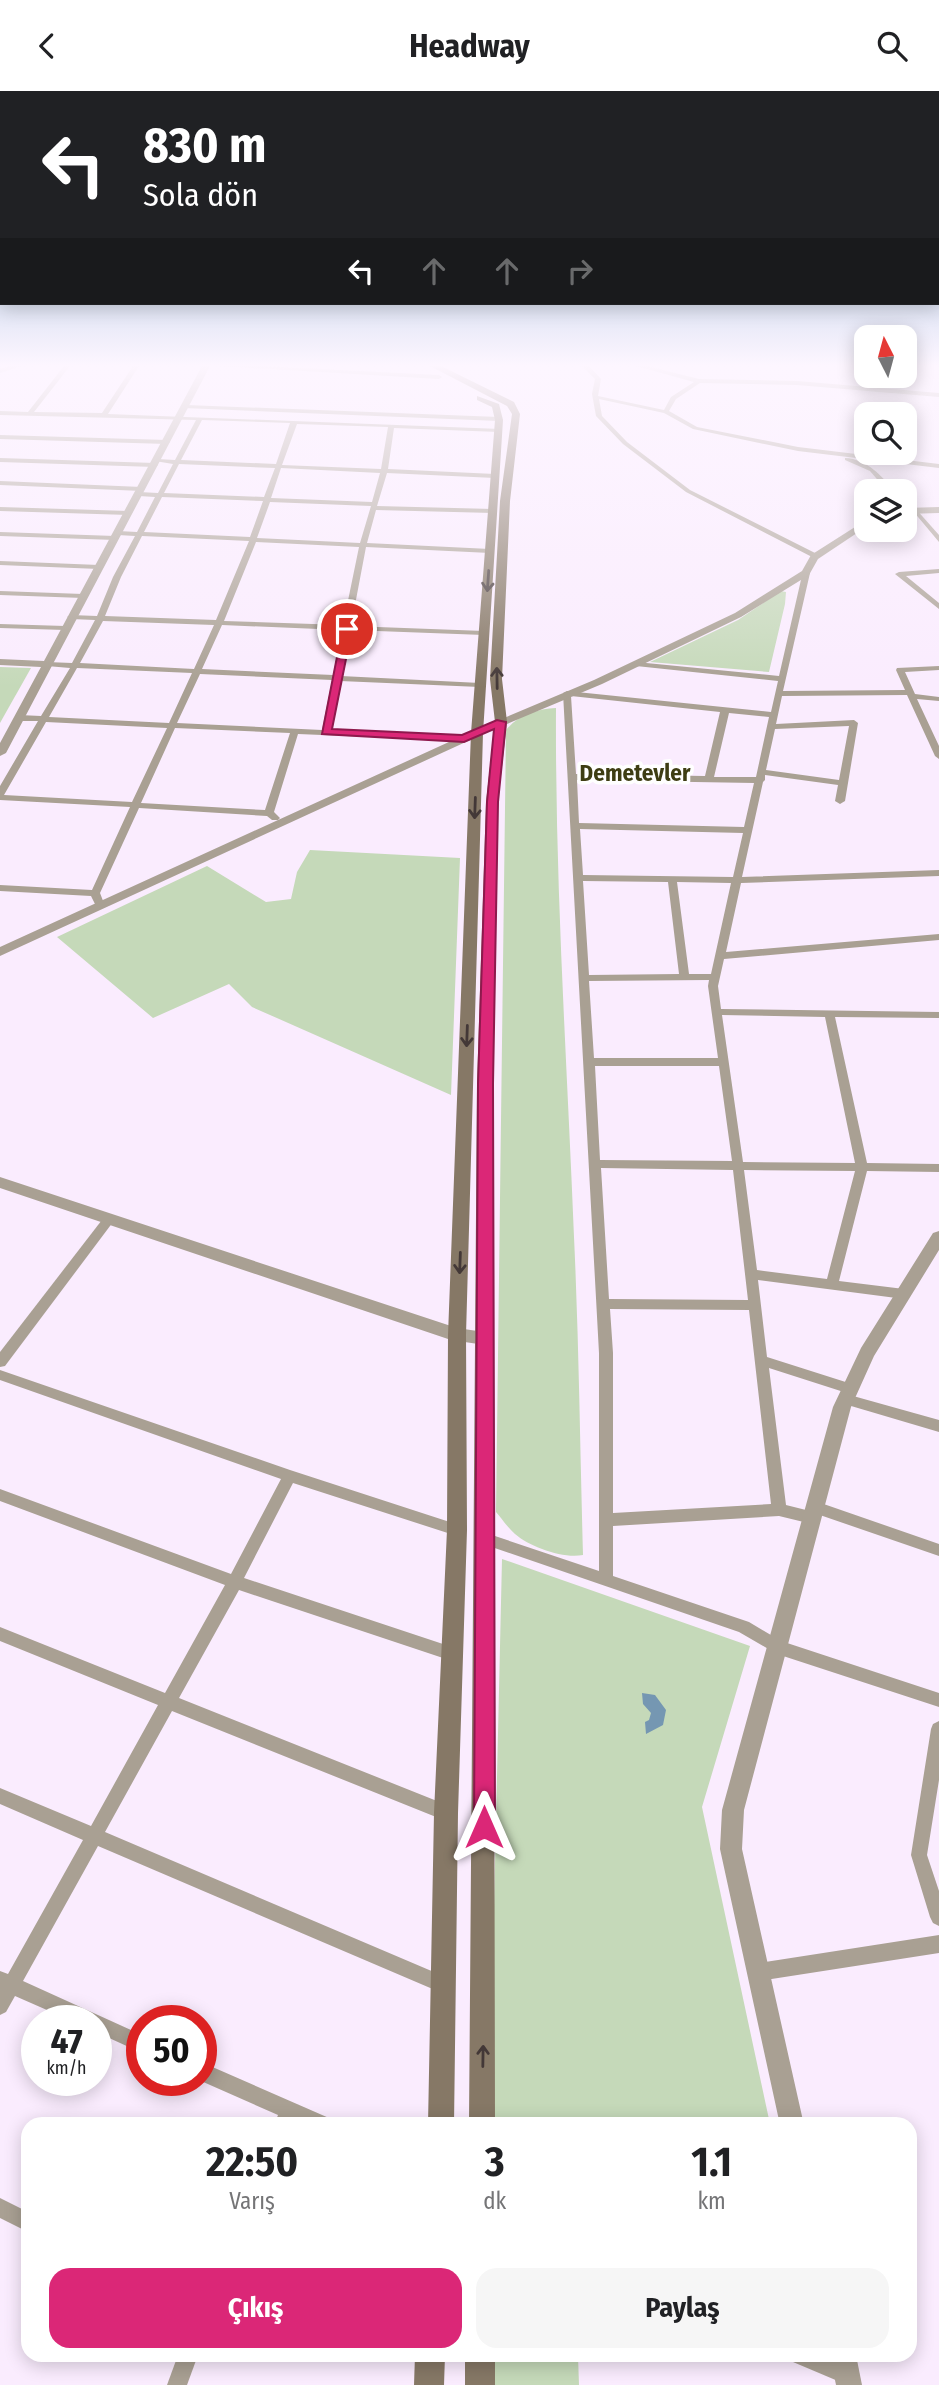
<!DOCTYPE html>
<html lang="tr">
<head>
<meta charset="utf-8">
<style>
	:root { --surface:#fff; --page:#f6f6f6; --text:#202124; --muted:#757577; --accent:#db2777 }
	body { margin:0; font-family:"Fira Sans Condensed",sans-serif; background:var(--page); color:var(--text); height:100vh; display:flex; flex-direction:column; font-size:26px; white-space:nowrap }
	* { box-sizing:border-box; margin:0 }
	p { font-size:23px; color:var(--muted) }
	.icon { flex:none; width:38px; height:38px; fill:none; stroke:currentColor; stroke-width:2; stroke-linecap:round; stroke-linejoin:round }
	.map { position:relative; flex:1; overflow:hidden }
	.drawer { position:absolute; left:21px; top:2026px; width:896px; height:245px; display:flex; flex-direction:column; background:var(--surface); border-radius:21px; box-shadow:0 4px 18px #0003 }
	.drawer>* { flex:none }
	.banner { position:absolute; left:0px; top:0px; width:940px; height:214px; box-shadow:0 4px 18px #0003; background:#202124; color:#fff; overflow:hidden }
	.needle { width:46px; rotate:354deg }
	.buttons { position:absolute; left:854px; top:234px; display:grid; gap:14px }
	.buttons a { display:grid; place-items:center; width:63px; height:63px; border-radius:14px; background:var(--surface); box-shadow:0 4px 18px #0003; font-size:35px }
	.speed { position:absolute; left:21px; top:1914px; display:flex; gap:14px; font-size:35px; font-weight:700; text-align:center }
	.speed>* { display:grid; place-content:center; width:91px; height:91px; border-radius:50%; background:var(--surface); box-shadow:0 4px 18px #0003; line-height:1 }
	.speed small { font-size:18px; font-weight:400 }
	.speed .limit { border:10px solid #d22; background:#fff; color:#111 }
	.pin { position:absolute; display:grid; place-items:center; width:60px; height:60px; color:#fff; margin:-30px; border:4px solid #fff; border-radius:50%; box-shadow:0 2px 7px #0007 }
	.me { position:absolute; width:77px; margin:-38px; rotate:0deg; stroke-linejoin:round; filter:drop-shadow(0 0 5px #0008) }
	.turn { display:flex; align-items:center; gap:24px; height:147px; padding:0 28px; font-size:32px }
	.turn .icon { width:91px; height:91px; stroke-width:2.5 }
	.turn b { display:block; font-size:49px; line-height:60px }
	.lanes { display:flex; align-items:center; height:66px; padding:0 28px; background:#0003; justify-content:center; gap:35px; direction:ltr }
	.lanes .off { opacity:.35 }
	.eta { display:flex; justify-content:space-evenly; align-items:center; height:119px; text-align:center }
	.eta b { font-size:42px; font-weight:700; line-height:49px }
	.cta { display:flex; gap:14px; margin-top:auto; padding:14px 28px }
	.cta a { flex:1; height:80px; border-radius:21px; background:var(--accent); color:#fff; font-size:28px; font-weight:700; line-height:80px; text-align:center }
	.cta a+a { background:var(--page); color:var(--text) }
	header { display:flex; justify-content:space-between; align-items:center; height:91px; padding:0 28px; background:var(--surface); font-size:32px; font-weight:700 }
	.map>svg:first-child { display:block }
</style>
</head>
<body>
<header><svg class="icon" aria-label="back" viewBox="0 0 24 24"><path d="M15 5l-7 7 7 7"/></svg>Headway<svg class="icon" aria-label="search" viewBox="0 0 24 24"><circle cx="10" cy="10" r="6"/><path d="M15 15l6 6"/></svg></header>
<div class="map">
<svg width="939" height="2294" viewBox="0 0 939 2294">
	<rect width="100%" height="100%" fill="#faecfe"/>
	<g fill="#c5d9b9">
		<polygon points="781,500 786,501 785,513 769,581 650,571 738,529"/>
		<polygon points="0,576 31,577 0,632"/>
		<path d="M556 617C555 794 567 970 574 1146 579 1252 580 1358 583 1464 563 1468 530 1456 515 1443 508 1437 502 1428 496 1421L506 639C518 624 537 618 556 617Z"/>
		<polygon points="310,759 460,767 451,1004 252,916 229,893 153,927 57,846 207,775 266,811 291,808 297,781"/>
		<polygon points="502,1468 750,1555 702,1716 770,2033 489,2034"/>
		<polygon points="485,2265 578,2265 579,2294 485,2294"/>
	</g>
	<polygon fill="#7597b2" points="642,1602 655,1604 666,1619 663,1634 646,1643 645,1631 649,1629 651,1622 643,1613"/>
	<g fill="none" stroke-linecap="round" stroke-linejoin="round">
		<g fill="#a9a093" fill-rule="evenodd">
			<polygon points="10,275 21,275 0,282 0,278"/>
			<path d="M64 275H70L34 321 102 322 133 275H139L108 323 501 338 499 341 394 337 388 378 495 383 498 385 495 387 387 382 377 415 493 418 496 420 493 422 376 419 367 452 490 458 494 460 490 462 366 456 351 535 484 540 488 542 484 544 350 539 341 585 480 592 484 594 480 596 340 590 331 639 464 645 468 648 467 650 298 643 274 721 280 727 278 729H272L267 725 139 717 100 802 105 815 103 817H97L91 805 0 800V794L92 799 130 716 0 709V695L38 630H19L15 627 19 624 41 625 70 577 47 575 43 573 47 571 72 572 95 529 71 528 67 526 71 524 97 525 113 486 135 445 118 444 114 442 118 440 137 441 155 406 139 405 136 403 139 401 158 402 173 373 155 370 158 368 175 369 196 329 0 324V320L28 321ZM202 329 290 332 276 373 181 369ZM297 333 388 336 381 378 282 374ZM179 373 275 377 264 406 164 402ZM281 377 380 382 372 411 271 407ZM162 406 263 410 250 446 144 441ZM270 411 371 415 360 452 257 447ZM142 445 249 450 216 529 105 525 121 486ZM256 451 359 456 343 534 224 530ZM103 530 214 534 194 578 80 572ZM222 534 342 539 333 584 202 578ZM77 577 192 582 169 632 49 626ZM200 583 332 589 322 639 177 632ZM46 631 167 637 132 711 4 704ZM175 637 290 642 265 719 141 712Z"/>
			<polygon points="218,275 261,275 439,284 442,286 439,288"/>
			<polygon points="582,275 589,275 601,288 598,305 664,319 671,306 694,291 636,275 647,275 699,288 797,290 939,302 939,306 797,294 700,292 676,308 669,320 697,336 798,356 939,373 939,377 798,360 693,338 664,322 599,308 602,325 627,351 690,399 821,465 814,467 686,401 623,353 596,325 592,303 595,288"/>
			<polygon points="186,314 499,326 502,328 499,330 184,317"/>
			<polygon points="0,344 167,349 170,351 167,353 0,348"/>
			<polygon points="0,367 155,372 158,374 155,376 0,371"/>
			<path d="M845 367C867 368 882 385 895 401H888L870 380 845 369Z"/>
			<polygon points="0,390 142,396 145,398 142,400 0,394"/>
			<polygon points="0,416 129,420 132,422 129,424 0,420"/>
			<polygon points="915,417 939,444 939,451 913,420 912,419"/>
			<polygon points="0,441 115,445 119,447 115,449 0,445"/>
			<polygon points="0,470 99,474 103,476 99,478 0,474"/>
			<polygon points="939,478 939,482 906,485 939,512 939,518 895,483 899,481"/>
			<path d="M803 480 810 482 783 600 905 599 896 579 897 577 939 575V579L905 581 915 603 939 606V610L917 608 939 655V668L935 665 907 604 782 605 776 633 854 629 858 632 845 710 840 713 835 710 838 694 765 684V689L763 691 742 786 939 779V785L741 792 726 861 939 843V849L724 868 718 895 721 918 939 921V927L835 926 867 1072 939 1073V1081L867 1080 839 1190 904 1198 908 1200 910 1203 908 1206 904 1208 758 1189 767 1266 855 1294 857 1298 855 1302 850 1303 769 1277 786 1414 810 1420 808 1416 810 1412 815 1410 939 1453V1465L817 1423 819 1427 817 1431 812 1433 779 1425 613 1435V1485L749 1531 781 1550 939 1602V1616L777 1563 739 1541 483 1453 478 1451 476 1447 478 1443 483 1441 599 1480V1262L563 602 567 600 771 621 778 590 636 575 632 573 636 571 779 585ZM571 605 720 621 705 685 576 683ZM729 622 769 626 756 686H714ZM849 635 839 689 766 679 775 638ZM577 689 754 692 744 736 579 732ZM580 738 743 742 733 786 583 784ZM583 790 668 791 679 883 589 884ZM677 791 731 792 711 883H689ZM709 889 708 895 718 967H594L589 890ZM722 924 825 926 855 1072 743 1071ZM595 975H719L732 1070 600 1069ZM601 1077 733 1079 748 1209 609 1208ZM744 1079 855 1080 827 1188 757 1179ZM610 1218 749 1219 771 1413 613 1422V1262Z"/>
			<polygon points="0,500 83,503 87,505 83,507 0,504"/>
			<polygon points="0,533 65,535 69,537 65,539 0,537"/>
			<polygon points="109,1124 113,1125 115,1128 113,1131 5,1275 0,1276 0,1261 105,1125"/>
			<polygon points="0,1279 290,1379 462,1435 464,1439 462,1443 457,1445 293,1392 244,1487 452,1556 457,1558 460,1563 457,1568 452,1570 239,1499 179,1607 452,1716 454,1722 452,1728 446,1730 172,1620 105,1741 448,1887 451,1893 448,1899 442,1902 98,1755 23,1890 142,1944 142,1962 96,1941 96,1930 72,1930 15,1905 6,1921 0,1924 0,1880 8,1883 83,1749 0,1713 0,1697 91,1735 158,1614 0,1550 0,1536 165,1602 225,1494 0,1410 0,1398 231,1483 281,1388 0,1289"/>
			<polygon points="846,1303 939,1329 939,1341 841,1312 839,1308 841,1304"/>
			<polygon points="939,1630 939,1689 927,1764 939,1800 939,1835 933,1832 930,1826 911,1764 931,1638 933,1633"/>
			<polygon points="939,1844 939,1862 758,1890 752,1887 749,1881 752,1875 758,1872"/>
			<polygon points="201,1971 329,2027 331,2034 299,2034 294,2031 293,2034 274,2034 278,2024 201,1990"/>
			<polygon points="0,2107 28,2121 28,2141 0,2127"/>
			<polygon points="178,2264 198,2264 187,2294 167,2294"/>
			<polygon points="790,2264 826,2264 852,2276 855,2283 852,2290 845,2293 793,2271"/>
		</g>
		<g fill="#a9a093" fill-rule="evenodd">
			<polygon points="202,275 210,275 6,662 0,665 0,652 41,576 0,574 0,568 44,570"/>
			<polygon points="939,416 939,422 905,423 905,417"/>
			<polygon points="866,429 866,436 818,468 809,484 741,526 602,593 481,644 0,865 0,856 473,640 594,589 735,522 802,480 811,464"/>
			<polygon points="0,1086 457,1237 491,1242 493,1247 491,1252 485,1254 451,1249 0,1097"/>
			<polygon points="939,1140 939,1159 874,1265 851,1316 744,1719 742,1758 804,2034 780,2034 720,1758 722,1719 833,1316 861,1257 933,1142"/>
			<polygon points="830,2264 856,2264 862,2294 836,2294"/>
		</g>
		<g fill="#867866" fill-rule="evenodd">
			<polygon points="430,275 441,275 514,311 520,323 510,410 502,588 507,631 498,711 493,994 495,2034 469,2034 477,994 486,711 495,631 490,588 500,410 512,323 507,315"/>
			<polygon points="477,305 499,313 503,329 483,642 466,1244 467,1439 458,1722 454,2034 428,2034 434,1722 447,1439 448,1244 471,642 495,329 492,316 477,309"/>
			<polygon points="415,2264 445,2264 444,2294 414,2294"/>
			<rect x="465" y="2264" width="30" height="30"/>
		</g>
	</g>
	<defs><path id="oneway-shaft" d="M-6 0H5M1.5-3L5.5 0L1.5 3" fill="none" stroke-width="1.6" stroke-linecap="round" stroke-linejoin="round" transform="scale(1.75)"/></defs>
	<g stroke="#433837">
		<use href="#oneway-shaft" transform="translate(488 490) rotate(94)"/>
		<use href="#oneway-shaft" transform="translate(497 587) rotate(-91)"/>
		<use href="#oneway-shaft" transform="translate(475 717) rotate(92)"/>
		<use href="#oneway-shaft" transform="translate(467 945) rotate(92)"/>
		<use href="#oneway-shaft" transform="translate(460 1172) rotate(92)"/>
		<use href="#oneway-shaft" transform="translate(483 1965) rotate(-89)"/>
	</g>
	<linearGradient id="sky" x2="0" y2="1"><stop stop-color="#7aa8d2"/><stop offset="0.46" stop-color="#fdf6ff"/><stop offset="1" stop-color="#fdf6ff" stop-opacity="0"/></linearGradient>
	<rect width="939" height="596" fill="url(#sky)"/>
	<polygon fill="#db2777" stroke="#8e194d" stroke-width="2" points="343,535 352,538 332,638 462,644 497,629 506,631 498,711 493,993 495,1736 492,1743 484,1746 477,1743 474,1736 478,993 487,711 494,638 464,651 322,643"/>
	<g text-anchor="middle" stroke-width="7" stroke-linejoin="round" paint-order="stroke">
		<g font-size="23" font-weight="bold" fill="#3e3d13" stroke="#fff">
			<text x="635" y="690">Demetevler</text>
		</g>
	</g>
</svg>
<div class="buttons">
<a><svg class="needle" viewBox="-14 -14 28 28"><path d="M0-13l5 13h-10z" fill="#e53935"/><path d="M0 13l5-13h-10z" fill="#757577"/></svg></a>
<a><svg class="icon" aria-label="search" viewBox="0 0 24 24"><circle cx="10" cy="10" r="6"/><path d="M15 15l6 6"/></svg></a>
<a><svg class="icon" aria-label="layers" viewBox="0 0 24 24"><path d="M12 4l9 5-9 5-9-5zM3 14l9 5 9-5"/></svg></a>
</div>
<div class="speed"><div>47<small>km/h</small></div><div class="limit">50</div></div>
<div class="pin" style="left:347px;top:538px;background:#d93025"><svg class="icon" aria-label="arrive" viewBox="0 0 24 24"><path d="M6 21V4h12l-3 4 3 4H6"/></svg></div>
<svg class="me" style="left:484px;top:1736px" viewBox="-20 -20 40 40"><path d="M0-17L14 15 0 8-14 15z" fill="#db2777" stroke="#fff" stroke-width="4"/></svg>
<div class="banner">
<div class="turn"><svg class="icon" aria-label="left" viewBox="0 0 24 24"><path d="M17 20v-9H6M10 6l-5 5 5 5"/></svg><div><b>830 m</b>Sola dön</div></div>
<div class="lanes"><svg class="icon" aria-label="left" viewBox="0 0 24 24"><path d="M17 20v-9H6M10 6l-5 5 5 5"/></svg><svg class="icon off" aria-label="ahead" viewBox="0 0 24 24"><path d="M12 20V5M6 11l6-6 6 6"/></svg><svg class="icon off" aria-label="ahead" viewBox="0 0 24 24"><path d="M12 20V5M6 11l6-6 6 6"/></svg><svg class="icon off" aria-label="right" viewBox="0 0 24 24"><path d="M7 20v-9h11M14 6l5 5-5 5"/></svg></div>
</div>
<section class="drawer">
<div class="eta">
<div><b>22:50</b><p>Varış</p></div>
<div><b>3</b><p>dk</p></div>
<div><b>1.1</b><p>km</p></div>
</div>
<div class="cta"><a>Çıkış</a><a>Paylaş</a></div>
</section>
</div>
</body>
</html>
